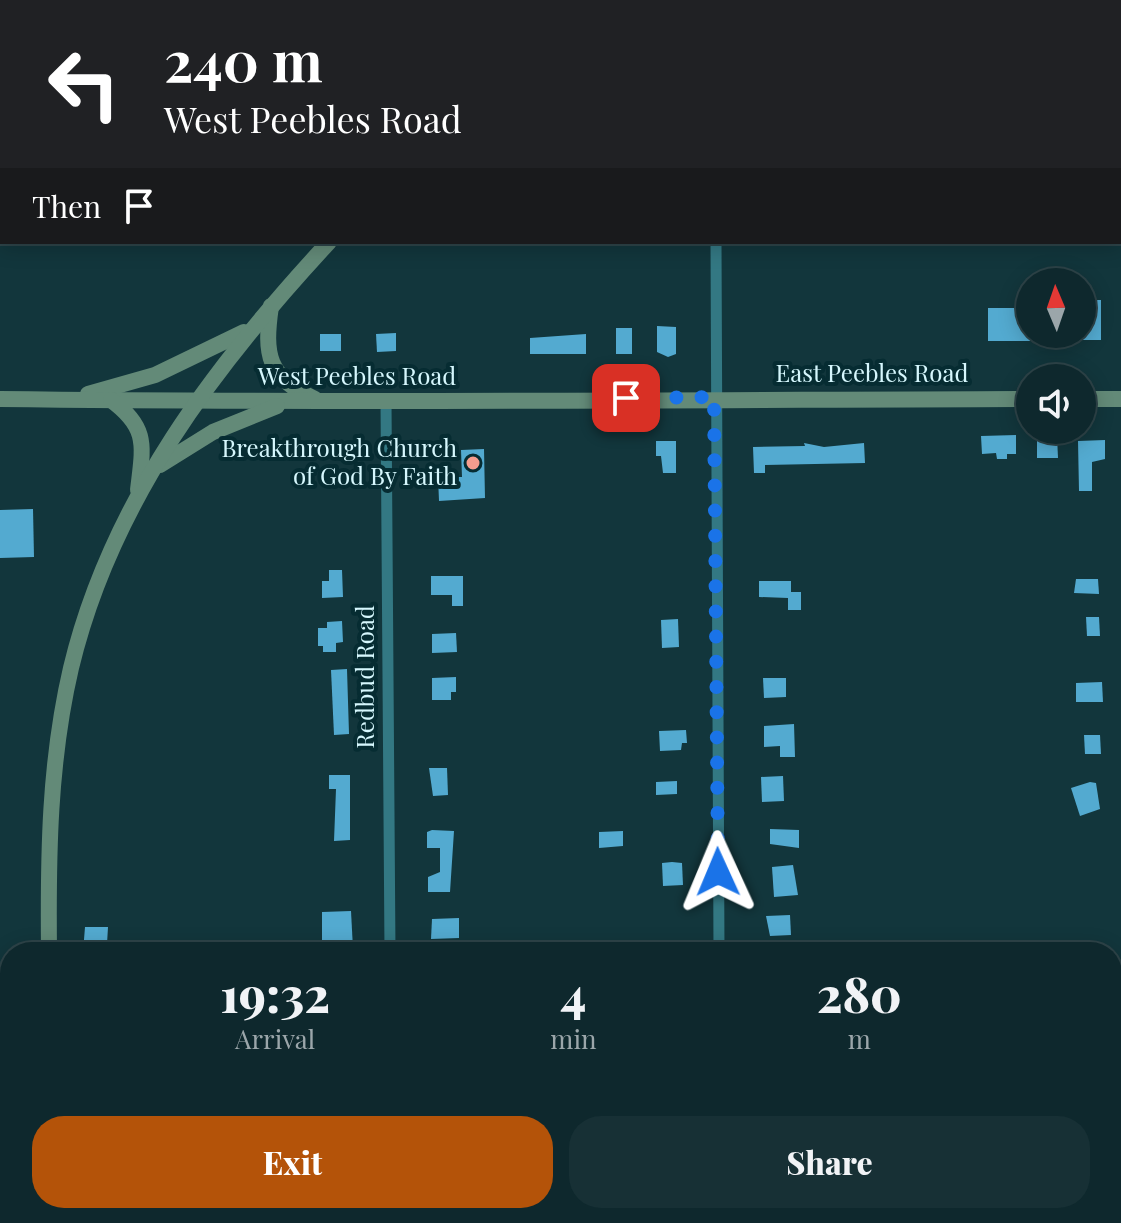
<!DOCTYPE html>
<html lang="en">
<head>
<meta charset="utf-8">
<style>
	:root { --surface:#0e282d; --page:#173035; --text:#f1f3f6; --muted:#9ba6aa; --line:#2e4449; --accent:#b45309 }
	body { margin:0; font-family:"Playfair Display",serif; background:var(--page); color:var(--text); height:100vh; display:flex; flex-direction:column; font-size:30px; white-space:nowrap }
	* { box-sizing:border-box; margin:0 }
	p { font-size:26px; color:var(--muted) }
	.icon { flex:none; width:44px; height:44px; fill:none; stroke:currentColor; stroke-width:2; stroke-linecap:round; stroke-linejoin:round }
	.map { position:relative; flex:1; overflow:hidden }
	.sheet { position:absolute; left:0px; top:942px; width:1122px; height:282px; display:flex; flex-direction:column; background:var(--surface); border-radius:32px 32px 0 0; box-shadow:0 4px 20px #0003,0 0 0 2px var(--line) }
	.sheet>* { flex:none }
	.hud { position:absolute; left:0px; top:0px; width:1122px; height:244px; box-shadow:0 4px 20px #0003,0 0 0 2px var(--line); background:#202124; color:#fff; overflow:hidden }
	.needle { width:52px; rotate:358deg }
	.controls { position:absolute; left:1016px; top:268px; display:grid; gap:16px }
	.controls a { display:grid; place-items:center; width:80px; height:80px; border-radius:50%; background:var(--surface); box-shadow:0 4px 20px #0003,0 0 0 2px var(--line); font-size:40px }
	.pin { position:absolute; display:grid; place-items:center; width:68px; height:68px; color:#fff; margin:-34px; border-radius:16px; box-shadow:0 4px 12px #0006 }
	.me { position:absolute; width:88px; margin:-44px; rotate:359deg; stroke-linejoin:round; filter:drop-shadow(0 0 6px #0008) }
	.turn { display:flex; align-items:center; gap:28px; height:168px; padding:0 32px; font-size:36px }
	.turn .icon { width:104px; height:104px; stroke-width:2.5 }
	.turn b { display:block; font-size:56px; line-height:68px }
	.then { display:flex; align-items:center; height:76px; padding:0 32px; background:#0003; gap:16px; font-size:30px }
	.eta { display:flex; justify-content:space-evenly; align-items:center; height:136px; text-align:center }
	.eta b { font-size:48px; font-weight:800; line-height:56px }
	.action { display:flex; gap:16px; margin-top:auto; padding:16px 32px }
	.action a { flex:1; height:92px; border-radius:32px; background:var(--accent); color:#fff; font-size:32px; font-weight:800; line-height:92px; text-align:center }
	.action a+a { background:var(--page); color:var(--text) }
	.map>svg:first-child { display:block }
</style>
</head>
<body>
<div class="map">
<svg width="1121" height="1223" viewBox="0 0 1121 1223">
	<rect width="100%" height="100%" fill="#12363c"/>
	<polygon fill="#8c5587" points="325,0 605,0 603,2"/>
	<g fill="#53aad0">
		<polygon points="1082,289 1092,289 1092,300 1101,300 1101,340 1082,340"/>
		<rect x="988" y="308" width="42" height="33"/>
		<polygon points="657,326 676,327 676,354 668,357 657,352"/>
		<rect x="616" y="328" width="16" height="26"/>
		<polygon points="396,333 396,351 377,352 376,334"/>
		<rect x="320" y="334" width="21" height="17"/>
		<polygon points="586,334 586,354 530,354 530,338"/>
		<polygon points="1016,435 1016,454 1007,454 1007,459 997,459 996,453 982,454 981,436"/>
		<polygon points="1037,436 1057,436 1058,458 1037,458"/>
		<polygon points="1105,440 1105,459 1092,462 1092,491 1079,491 1078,441"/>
		<polygon points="656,441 676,441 676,473 663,473 661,456 656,456"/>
		<polygon points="804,443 824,447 864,443 865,463 765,465 765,473 754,473 753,447 805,446"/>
		<polygon points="484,449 485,498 439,501 438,477 462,477 461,450"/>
		<polygon points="33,509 34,557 0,558 0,510"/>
		<polygon points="329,570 342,570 343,597 322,598 322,581 329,581"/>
		<polygon points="431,576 463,576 463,606 452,606 452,595 431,595"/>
		<polygon points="1076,579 1098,579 1099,594 1074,593"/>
		<polygon points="759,581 791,581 791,592 801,592 801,610 788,610 788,598 759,597"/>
		<polygon points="1086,617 1099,617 1100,636 1087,636"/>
		<polygon points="678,619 679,647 662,648 661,620"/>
		<polygon points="342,621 343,642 336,643 336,652 323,652 323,646 318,646 318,628 327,628 327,622"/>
		<polygon points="456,633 457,652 432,653 432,634"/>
		<polygon points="347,669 349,734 334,735 331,670"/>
		<polygon points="456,677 456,692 451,692 451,700 432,700 432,678"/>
		<polygon points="763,678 786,678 786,697 764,698"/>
		<polygon points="1102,682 1103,702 1076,702 1076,683"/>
		<polygon points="794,724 795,757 780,757 780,746 764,747 764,726"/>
		<polygon points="686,730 687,743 682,743 681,750 660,751 659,731"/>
		<polygon points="1084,735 1100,735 1101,754 1085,754"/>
		<polygon points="429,768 447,768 448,795 433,796"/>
		<polygon points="329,775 350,775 350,840 334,841 336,789 329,789"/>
		<polygon points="783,776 784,801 762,802 761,777"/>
		<polygon points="677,781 677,794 656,795 656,782"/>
		<polygon points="1090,782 1096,783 1100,809 1080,816 1071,788"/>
		<polygon points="770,829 799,830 799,848 770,844"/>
		<polygon points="432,830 454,831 450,892 428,892 428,877 440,872 440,848 427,848 427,832"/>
		<polygon points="623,831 623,846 599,848 599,832"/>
		<polygon points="672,862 682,863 683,885 663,886 662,863"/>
		<polygon points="793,865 798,895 774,897 772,867"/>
		<polygon points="351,911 353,949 322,949 322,912"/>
		<polygon points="790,915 791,935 770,936 766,916"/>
		<polygon points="459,918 459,938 431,939 432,919"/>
		<polygon points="85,927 108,927 107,944 99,945 98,952 83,952"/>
	</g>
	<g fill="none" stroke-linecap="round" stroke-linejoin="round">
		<g stroke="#337883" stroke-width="6">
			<polyline points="104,0 106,2"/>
			<polyline points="0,1169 10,1177"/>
			<polyline points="13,1223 13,1214"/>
		</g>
		<g stroke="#337883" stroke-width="11">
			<polyline points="38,2 39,0"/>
			<polyline points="719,2 719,0"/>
			<polyline points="0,60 2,57"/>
			<polyline points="716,242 719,952"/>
			<polyline points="386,402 390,952"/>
			<polyline points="254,1214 258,1223"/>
			<polyline points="1038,1223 1038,1214"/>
		</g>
		<g stroke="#638a78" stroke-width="16">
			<polyline points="553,2 555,0"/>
			<path d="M271 306C264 355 267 377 315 399"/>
			<polyline points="88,394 155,375 244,332"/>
			<path d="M0 399C343 403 687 400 1030 399"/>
			<polyline points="1082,399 1121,399"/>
			<path d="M111 400C149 428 143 446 138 490"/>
			<polyline points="160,465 213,432 277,406"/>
			<path d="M49 952C48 856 49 762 71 668 111 501 215 365 329 242"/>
			<polyline points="1112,1119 1121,1119"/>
			<polyline points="0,1124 10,1124"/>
			<polyline points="50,1223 50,1214"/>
		</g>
	</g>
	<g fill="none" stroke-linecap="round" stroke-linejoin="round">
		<polyline stroke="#1a73e8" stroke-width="14" stroke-dasharray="0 25.2" points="626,398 714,397 718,872"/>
	</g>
	<circle fill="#f59d8e" stroke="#062c32" stroke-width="3" cx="473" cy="463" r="8"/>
	<g text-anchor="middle" stroke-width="8" stroke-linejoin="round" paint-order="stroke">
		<g font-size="24" fill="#d6f7fd" stroke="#062c32">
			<text x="872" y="382">East Peebles Road</text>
			<text x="357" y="385">West Peebles Road</text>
			<text transform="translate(366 677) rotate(-90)" y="8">Redbud Road</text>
		</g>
		<g font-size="24" fill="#d6f7fd" stroke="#062c32" text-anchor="end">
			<text x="457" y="457">Breakthrough Church<tspan x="457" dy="28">of God By Faith</tspan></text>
		</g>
	</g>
</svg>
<div class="controls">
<a><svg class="needle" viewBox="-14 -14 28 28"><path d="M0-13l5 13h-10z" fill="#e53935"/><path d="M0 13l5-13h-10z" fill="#9ba6aa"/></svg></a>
<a><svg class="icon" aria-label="sound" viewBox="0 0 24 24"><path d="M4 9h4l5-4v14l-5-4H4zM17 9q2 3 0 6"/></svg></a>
</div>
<div class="pin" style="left:626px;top:398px;background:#d93025"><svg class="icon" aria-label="arrive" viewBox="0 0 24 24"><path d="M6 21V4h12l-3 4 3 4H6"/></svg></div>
<svg class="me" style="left:718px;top:872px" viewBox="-20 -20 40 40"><path d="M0-17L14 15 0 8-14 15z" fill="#1a73e8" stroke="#fff" stroke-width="4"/></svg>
<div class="hud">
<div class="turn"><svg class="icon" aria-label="left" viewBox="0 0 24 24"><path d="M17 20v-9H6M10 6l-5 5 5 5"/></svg><div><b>240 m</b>West Peebles Road</div></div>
<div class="then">Then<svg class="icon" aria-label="arrive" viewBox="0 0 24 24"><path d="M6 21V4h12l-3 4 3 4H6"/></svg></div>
</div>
<section class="sheet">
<div class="eta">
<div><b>19:32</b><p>Arrival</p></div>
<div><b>4</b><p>min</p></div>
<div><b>280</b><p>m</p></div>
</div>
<div class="action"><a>Exit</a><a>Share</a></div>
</section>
</div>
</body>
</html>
